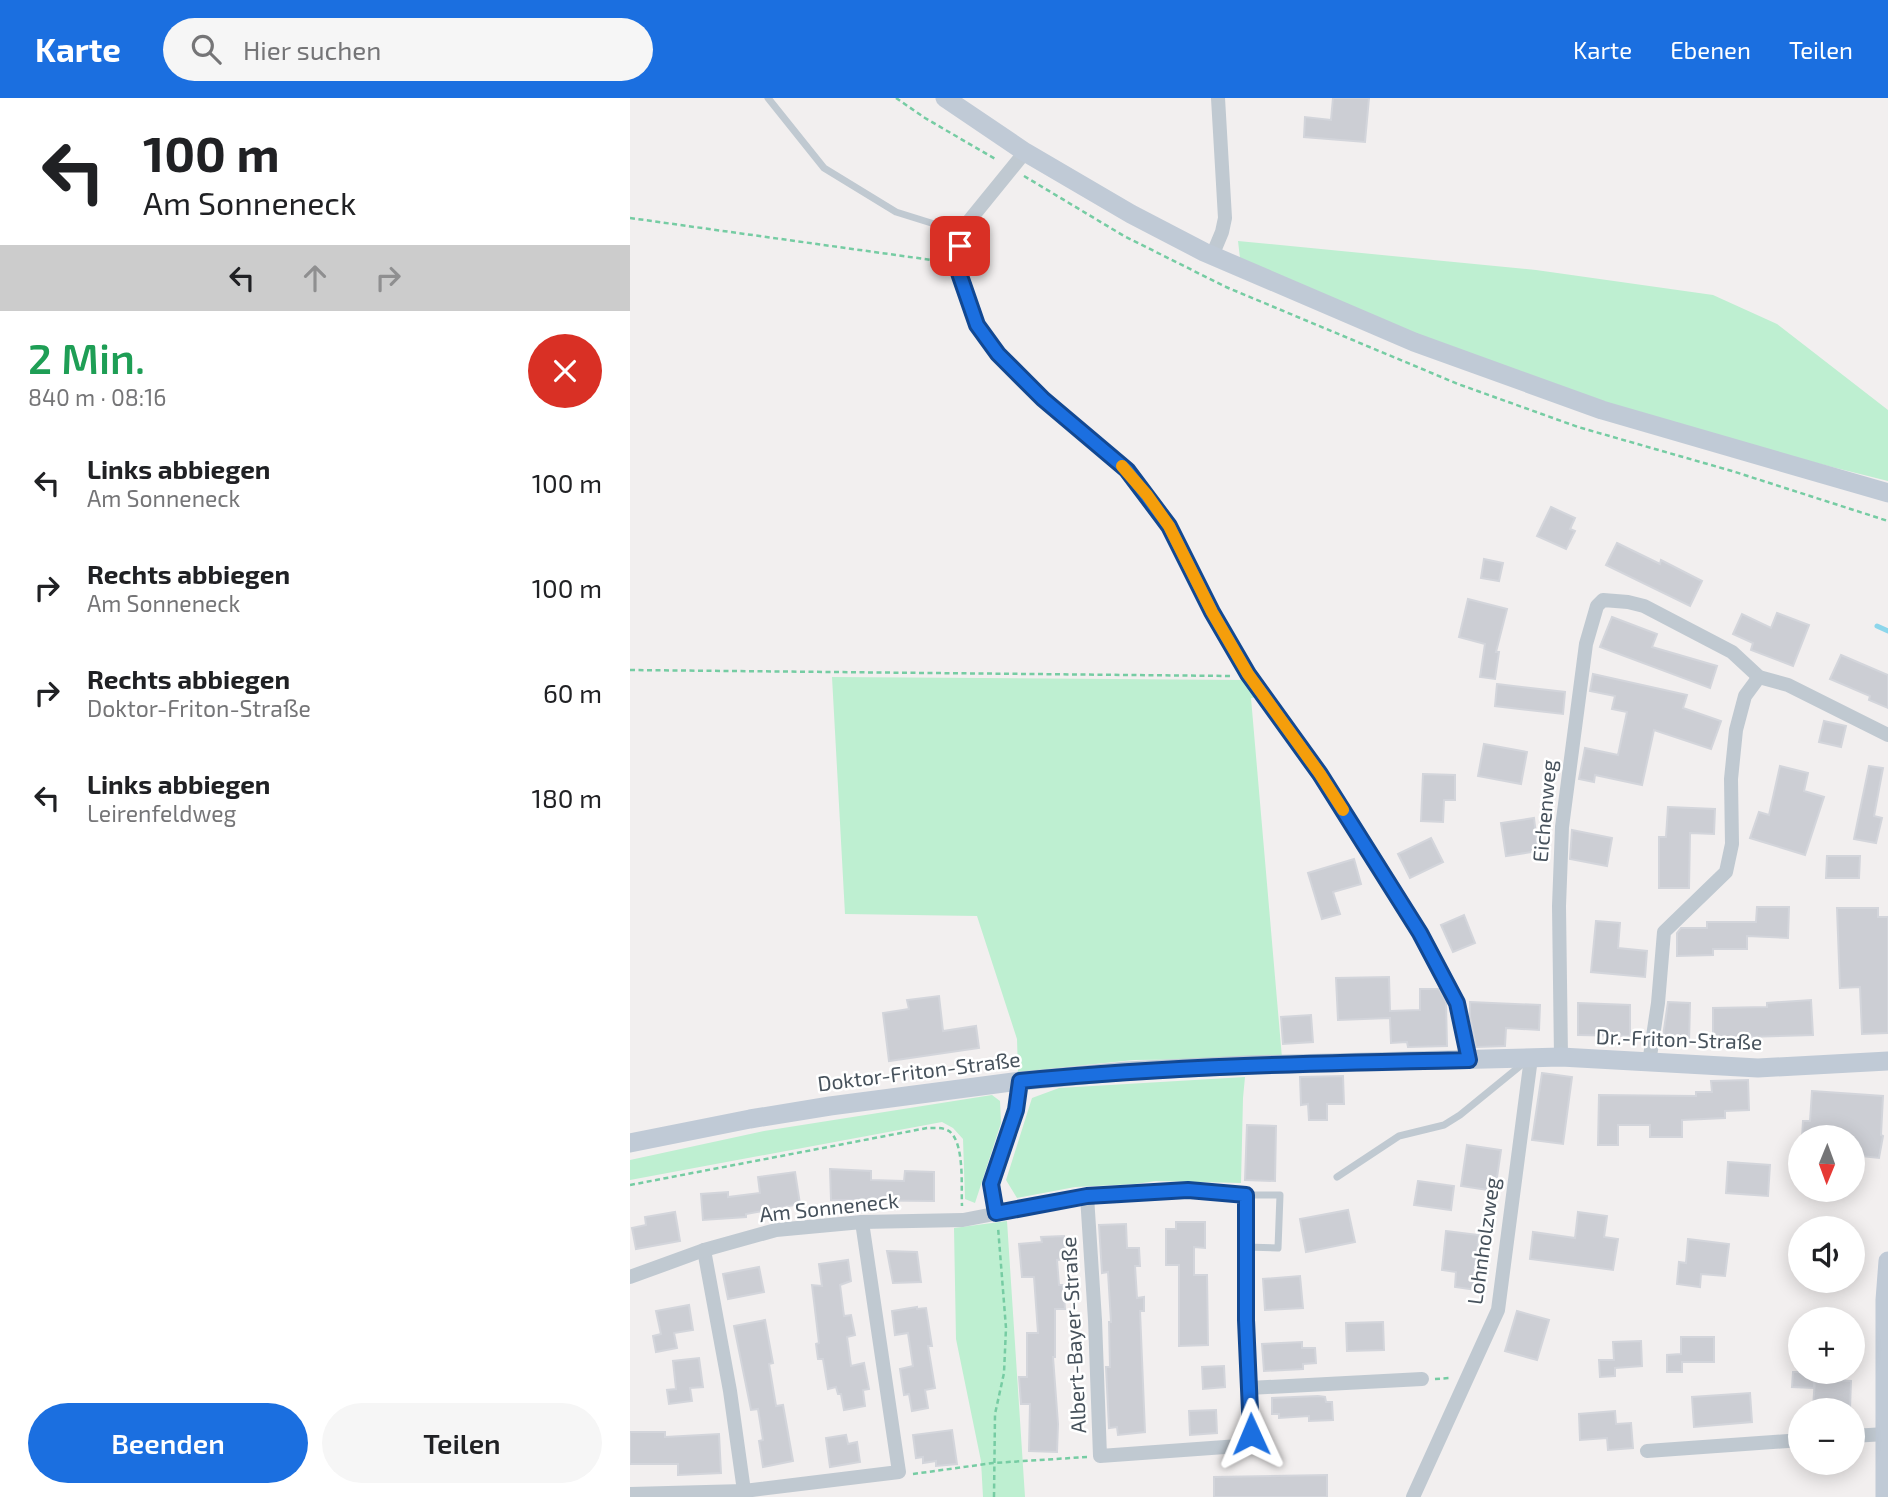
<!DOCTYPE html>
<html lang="de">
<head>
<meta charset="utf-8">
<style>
	:root { --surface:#fff; --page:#f6f6f6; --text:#202124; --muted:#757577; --accent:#1b6fe0 }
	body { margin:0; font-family:"Exo 2",sans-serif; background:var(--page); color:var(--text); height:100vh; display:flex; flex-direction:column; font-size:26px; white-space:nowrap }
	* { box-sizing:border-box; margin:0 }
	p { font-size:23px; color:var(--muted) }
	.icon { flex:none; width:38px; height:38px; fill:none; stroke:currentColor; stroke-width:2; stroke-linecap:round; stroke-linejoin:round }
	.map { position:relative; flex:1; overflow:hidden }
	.sheet { display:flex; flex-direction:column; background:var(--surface); width:630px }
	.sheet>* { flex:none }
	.top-card { background:#fff; color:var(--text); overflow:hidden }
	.needle { width:46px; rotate:181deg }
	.fabs { position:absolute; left:1158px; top:1027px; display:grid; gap:14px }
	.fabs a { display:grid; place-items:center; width:77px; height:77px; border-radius:50%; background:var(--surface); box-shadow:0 4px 18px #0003; font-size:35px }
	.pin { position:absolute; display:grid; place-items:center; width:60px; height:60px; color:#fff; margin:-30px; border-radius:14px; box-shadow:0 4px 10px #0006 }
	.me { position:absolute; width:77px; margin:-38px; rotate:359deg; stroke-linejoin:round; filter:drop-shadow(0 0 5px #0008) }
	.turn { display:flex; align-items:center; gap:24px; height:147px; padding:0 28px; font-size:32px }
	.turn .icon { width:91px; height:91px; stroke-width:2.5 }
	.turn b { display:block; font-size:49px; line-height:60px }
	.lanes { display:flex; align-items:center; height:66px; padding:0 28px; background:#0003; justify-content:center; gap:35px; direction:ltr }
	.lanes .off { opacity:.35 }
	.round { display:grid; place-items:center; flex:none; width:74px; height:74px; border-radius:37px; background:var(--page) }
	.headline { display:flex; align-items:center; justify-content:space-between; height:119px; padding:0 28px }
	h1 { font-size:42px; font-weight:600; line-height:52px; color:#1e9e55 }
	.primary-button { display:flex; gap:14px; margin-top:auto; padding:14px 28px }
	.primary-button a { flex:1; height:80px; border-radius:42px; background:var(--accent); color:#fff; font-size:28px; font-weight:600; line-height:80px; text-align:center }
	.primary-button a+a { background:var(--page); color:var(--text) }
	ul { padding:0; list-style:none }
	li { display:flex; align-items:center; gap:21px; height:105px; padding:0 28px }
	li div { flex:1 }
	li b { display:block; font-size:26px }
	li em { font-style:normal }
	header { display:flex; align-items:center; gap:42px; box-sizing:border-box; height:98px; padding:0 35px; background:var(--accent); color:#fff }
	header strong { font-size:33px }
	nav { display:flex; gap:38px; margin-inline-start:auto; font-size:24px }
	.search { width:490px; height:63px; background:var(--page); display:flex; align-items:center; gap:18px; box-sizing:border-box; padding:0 24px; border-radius:38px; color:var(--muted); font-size:26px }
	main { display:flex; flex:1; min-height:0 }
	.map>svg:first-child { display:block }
</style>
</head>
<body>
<header>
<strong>Karte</strong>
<div class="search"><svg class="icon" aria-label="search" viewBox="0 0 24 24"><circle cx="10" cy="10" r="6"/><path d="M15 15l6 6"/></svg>Hier suchen</div>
<nav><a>Karte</a><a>Ebenen</a><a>Teilen</a></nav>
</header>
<main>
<section class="sheet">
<div class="top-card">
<div class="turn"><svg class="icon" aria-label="left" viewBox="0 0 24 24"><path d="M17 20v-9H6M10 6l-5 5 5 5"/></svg><div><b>100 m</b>Am Sonneneck</div></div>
<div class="lanes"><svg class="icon" aria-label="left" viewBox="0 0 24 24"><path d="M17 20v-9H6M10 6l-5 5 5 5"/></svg><svg class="icon off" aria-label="ahead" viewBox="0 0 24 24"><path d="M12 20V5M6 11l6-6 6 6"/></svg><svg class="icon off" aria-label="right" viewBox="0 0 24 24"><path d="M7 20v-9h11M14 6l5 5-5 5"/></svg></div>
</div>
<div class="headline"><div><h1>2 Min.</h1><p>840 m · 08:16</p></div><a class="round" style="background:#d93025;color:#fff"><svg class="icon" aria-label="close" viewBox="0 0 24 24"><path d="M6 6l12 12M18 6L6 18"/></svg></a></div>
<ul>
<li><svg class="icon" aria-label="left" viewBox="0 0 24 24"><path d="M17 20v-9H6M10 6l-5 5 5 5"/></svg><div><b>Links abbiegen</b><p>Am Sonneneck</p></div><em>100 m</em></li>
<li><svg class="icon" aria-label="right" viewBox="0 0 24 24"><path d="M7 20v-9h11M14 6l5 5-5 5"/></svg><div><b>Rechts abbiegen</b><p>Am Sonneneck</p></div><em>100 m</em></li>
<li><svg class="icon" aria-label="right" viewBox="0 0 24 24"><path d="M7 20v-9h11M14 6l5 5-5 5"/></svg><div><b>Rechts abbiegen</b><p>Doktor-Friton-Straße</p></div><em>60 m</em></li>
<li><svg class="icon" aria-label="left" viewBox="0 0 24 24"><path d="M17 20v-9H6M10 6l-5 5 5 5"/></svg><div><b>Links abbiegen</b><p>Leirenfeldweg</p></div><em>180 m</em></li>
</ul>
<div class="primary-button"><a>Beenden</a><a>Teilen</a></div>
</section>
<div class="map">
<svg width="1258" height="1399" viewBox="0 0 1258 1399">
	<rect width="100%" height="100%" fill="#f2efef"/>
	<g fill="#beefd1">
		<path d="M608 143 906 172 1083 197 1147 226 1258 312V383C1102 345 945 301 796 240 733 215 672 187 610 160Z"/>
		<polygon points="202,579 616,582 629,599 621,600 652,960 504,962 388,974 387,941 347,818 215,816"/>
		<polygon points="615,979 613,1000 611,1085 526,1083 505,1086 445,1089 387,1100 376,1082 402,1000 429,990"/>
		<polygon points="362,997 370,1003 371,1025 345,1105 335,1101 333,1041 323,1030 312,1024 0,1082 0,1062 134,1033"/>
		<polygon points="377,1123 395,1399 353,1399 351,1363 326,1241 324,1130"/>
	</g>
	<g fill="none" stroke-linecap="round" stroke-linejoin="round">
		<polyline stroke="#8cd6eb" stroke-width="5" points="1247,528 1258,533"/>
	</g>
	<g fill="#ccced4" stroke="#d3d5db" stroke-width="2">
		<polygon points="703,0 739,0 735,44 674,39 675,19 701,22"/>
		<polygon points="921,409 945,420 940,431 945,433 936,451 907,438"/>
		<polygon points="987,445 1030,466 1031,462 1072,483 1060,508 976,467"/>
		<polygon points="854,461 873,465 869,483 851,480"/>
		<polygon points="838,501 877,511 866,554 869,554 865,581 850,579 855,546 829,539"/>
		<polygon points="1147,515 1179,527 1163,568 1121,552 1123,545 1103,536 1112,516 1141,530"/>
		<polygon points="982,519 1027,536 1022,549 1087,568 1080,590 970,549"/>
		<polygon points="1211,557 1258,577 1258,610 1239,602 1240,598 1200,581"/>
		<polygon points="963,576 1057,597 1053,610 1091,623 1081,651 1024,632 1012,687 965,677 964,684 949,681 955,650 988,657 997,614 982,611 985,598 960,593"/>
		<polygon points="867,586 935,594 933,616 865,608"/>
		<polygon points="1194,623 1216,628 1211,649 1189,644"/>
		<polygon points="854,646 897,654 891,686 848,678"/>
		<polygon points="1150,668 1178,675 1174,693 1194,699 1175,757 1120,740 1129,714 1139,717"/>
		<polygon points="1239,668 1253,670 1244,718 1252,720 1246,745 1224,741"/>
		<polygon points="793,676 825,677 825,702 814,702 813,724 791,723"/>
		<polygon points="1038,709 1085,711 1084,736 1060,735 1059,790 1029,790 1029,739 1036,739"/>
		<polygon points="904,720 908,753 876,758 871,725"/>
		<polygon points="942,732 982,740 977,768 940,761"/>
		<polygon points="801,740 813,764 780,780 768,756"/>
		<polygon points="1197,758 1230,758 1229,780 1196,780"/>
		<polygon points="724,761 731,786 703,794 710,816 692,821 678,775"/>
		<polygon points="1127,809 1159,809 1158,840 1117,838 1117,851 1083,851 1083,857 1047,858 1047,835 1051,830 1077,830 1077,824 1126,824"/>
		<polygon points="1207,810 1248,810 1248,819 1258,819 1258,935 1232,936 1230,889 1210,890"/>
		<polygon points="834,817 845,845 823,854 811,827"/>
		<polygon points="966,823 990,825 988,850 1017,853 1015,879 961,874"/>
		<polygon points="759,879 760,913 790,912 790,891 809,891 816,904 817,948 778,949 777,944 761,945 760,920 708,922 706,880"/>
		<polygon points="309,898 313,933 346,928 349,950 259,963 253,915 279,911 277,902"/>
		<polygon points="1181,902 1183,937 1083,940 1083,910 1137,909 1137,905"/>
		<polygon points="840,904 910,907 909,932 876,930 875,948 846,949 840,919"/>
		<polygon points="1038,904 1060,905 1059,946 1032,945"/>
		<polygon points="948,905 1000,907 1000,938 948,937"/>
		<polygon points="681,917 683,944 653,946 651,919"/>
		<polygon points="912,975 942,979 933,1046 902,1042"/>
		<polygon points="713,978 714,1006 697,1006 697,1022 679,1022 678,1006 671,1007 670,979"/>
		<polygon points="1118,982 1119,1012 1095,1013 1095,1020 1052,1022 1052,1039 1020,1039 1020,1027 988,1027 988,1047 968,1047 969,997 1066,998 1066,994 1082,994 1081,983"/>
		<polygon points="1182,993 1253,998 1251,1037 1253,1038 1249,1060 1223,1057 1223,1040 1172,1040 1173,1023 1180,1023"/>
		<polygon points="617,1027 646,1028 645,1083 615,1082"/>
		<polygon points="837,1047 871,1052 865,1093 831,1088"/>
		<polygon points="1098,1064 1140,1067 1138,1098 1096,1095"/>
		<polygon points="200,1071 241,1073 241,1082 274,1083 275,1073 304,1074 304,1103 201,1102"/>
		<polygon points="165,1074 170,1106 116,1116 116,1119 73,1122 71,1096 98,1094 98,1099 130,1095 128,1079"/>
		<polygon points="788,1083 824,1088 821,1112 784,1107"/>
		<polygon points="718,1112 725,1144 676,1154 670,1121"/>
		<polygon points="45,1114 50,1143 6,1151 2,1130 16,1127 15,1119"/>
		<polygon points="948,1114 977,1118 974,1139 988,1141 983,1172 900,1161 903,1134 945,1140"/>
		<polygon points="546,1124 575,1124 575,1150 564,1149 564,1177 577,1177 578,1247 549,1248 549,1167 536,1167 536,1131 546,1131"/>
		<polygon points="496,1126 497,1150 509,1150 510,1168 505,1168 507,1200 514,1199 514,1213 510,1213 515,1334 488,1337 487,1329 479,1330 476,1269 480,1269 479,1224 481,1224 478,1174 472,1175 469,1127"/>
		<polygon points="816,1133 849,1137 844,1174 849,1175 847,1192 825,1189 826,1174 812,1172"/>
		<polygon points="434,1138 436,1161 427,1162 429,1187 433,1187 435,1211 425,1211 425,1259 423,1259 428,1326 427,1354 399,1353 400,1306 391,1306 389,1279 397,1279 397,1235 408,1235 404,1179 392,1179 389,1146 412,1144 411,1139"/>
		<polygon points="1058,1141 1099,1146 1095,1178 1071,1176 1070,1189 1047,1186 1049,1164 1056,1165"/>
		<polygon points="257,1153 287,1154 291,1184 263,1185"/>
		<polygon points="218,1162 221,1183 210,1187 214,1218 221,1217 225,1237 217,1239 221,1268 234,1265 239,1291 233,1292 235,1308 214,1312 211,1296 208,1296 206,1289 198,1291 193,1261 188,1261 186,1246 189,1245 182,1187 192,1188 189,1166"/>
		<polygon points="129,1169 134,1194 98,1201 93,1176"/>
		<polygon points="670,1178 673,1210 635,1212 633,1181"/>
		<polygon points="59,1207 63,1232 44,1235 47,1250 26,1254 23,1238 31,1236 26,1213"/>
		<polygon points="287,1209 287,1211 296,1210 302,1248 298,1248 305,1290 295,1292 298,1310 282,1313 279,1296 274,1297 270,1271 283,1268 278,1235 265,1237 262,1213"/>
		<polygon points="887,1213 919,1222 907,1262 875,1253"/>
		<polygon points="135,1222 143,1265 139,1266 146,1308 153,1307 163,1363 133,1369 129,1343 133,1342 128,1311 121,1312 104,1228"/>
		<polygon points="753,1224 754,1252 717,1253 716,1225"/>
		<polygon points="1051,1239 1084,1239 1084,1264 1052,1264 1052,1274 1037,1274 1037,1257 1051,1256"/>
		<polygon points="1011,1243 1012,1268 985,1270 985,1278 970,1279 969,1262 984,1262 983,1244"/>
		<polygon points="672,1244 672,1250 685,1250 686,1265 673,1266 673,1271 634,1273 632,1246"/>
		<polygon points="69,1260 73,1289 60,1290 62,1303 39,1306 37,1292 46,1291 43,1263"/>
		<polygon points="594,1268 595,1289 573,1291 572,1269"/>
		<polygon points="1163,1274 1185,1274 1184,1290 1162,1289"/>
		<polygon points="1185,1281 1221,1283 1220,1311 1183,1309"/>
		<polygon points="1120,1295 1122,1324 1064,1329 1062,1299"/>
		<polygon points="688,1298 695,1299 696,1304 702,1304 703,1322 679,1323 679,1318 649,1320 649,1316 642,1316 642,1300"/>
		<polygon points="586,1312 587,1335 560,1337 559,1313"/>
		<polygon points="985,1313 986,1326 1001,1325 1003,1350 978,1352 977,1340 950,1342 949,1316"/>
		<polygon points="322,1332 327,1366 306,1368 306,1363 293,1365 293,1359 286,1360 283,1337"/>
		<polygon points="0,1334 35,1334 35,1339 89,1336 91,1375 48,1377 48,1366 0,1366"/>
		<polygon points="216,1337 218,1346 227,1344 230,1364 200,1369 196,1340"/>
		<polygon points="697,1377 697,1399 584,1399 584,1379"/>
	</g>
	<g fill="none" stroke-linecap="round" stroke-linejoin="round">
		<g stroke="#76cca3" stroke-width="2.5" stroke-dasharray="5 3.5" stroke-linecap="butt">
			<polyline points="266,0 295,20 367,62"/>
			<polyline points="394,78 494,138 596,189 828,286 948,329 1102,373 1258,423"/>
			<polyline points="0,120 316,164"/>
			<polyline points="0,572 601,578"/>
			<path d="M0 1087 297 1030C304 1030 313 1029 319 1033 335 1045 331 1089 332 1108"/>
			<polyline points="805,1281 820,1280"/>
			<polyline points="283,1376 363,1365 457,1359"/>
			<polyline points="364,1399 365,1316 374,1275 376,1230 368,1129"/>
		</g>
		<g stroke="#c0c9d1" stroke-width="7">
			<polyline points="138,0 194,70 266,114 330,134"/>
			<polyline points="707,1079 769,1038 814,1027 830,1017 895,964"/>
			<polyline points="616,1149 648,1150 650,1097 616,1097"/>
		</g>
		<g stroke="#c0c9d1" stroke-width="14">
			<polyline points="395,54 330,134 329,175 347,227 368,256 390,279 497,372 539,428 582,514 618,576 690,676 790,835 827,905 839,962"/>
			<polyline points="582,158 592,134 595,120 588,0"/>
			<polyline points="931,959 929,808 932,729 956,546 967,508 973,502 998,504 1014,508 1102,554 1129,579 1158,587 1258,637"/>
			<polyline points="1019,965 1028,905 1034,834 1096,774 1102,746 1101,681 1106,632 1115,598 1129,579"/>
			<polyline points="367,1115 361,1086 386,1012 390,983"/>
			<polyline points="74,1152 100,1293 114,1393"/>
			<polyline points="0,1179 74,1152 146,1132 232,1124 333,1122 457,1098 558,1092 616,1097 616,1222 621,1336 609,1348 470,1358 465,1222 457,1098"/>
			<polyline points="619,1290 792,1281"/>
			<polyline points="1223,1338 1255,1336"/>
			<polyline points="1017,1353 1171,1342"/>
			<polyline points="0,1396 114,1393 269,1374 232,1124"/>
			<polyline points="783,1399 868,1212 901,960"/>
		</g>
		<g stroke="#c0cad6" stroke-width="19">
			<polyline points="315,0 395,54 501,116 574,154 784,244 972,312 1258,395"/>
			<polyline points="0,1045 120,1021 200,1008 390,983 497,973 617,967 931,959 1128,970 1258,963"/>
			<polyline points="1255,1399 1255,1202 1258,1163"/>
		</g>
	</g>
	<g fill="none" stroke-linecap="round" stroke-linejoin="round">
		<g stroke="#124892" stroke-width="18">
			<path id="route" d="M330 148 329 175 347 227 368 256 413 301 497 372 539 428 582 514 618 576 690 676 790 835 827 905 839 962C689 965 539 968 390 983L386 1012 361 1086 366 1115 457 1098 558 1092 616 1097V1222L621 1336"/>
		</g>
		<use href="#route" stroke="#1b6fe0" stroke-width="12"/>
		<polyline stroke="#f59e0b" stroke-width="12" points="492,368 517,397 539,428 582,514 618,576 690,676 713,712"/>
	</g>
	<g text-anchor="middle" stroke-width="5" stroke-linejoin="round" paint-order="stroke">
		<g font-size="21" fill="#47525c" stroke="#fff">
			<text transform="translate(915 713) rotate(-85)" y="7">Eichenweg</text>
			<text transform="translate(1049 942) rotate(2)" y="7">Dr.-Friton-Straße</text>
			<text transform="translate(289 974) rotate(-7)" y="7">Doktor-Friton-Straße</text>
			<text transform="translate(199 1110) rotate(-6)" y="7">Am Sonneneck</text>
			<text transform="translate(854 1143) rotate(-82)" y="7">Lohnholzweg</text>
			<text transform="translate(444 1237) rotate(-93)" y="7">Albert-Bayer-Straße</text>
		</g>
	</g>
</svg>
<div class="fabs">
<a><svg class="needle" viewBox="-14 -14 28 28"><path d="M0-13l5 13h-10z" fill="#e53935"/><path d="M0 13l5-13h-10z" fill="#757577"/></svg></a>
<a><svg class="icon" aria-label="sound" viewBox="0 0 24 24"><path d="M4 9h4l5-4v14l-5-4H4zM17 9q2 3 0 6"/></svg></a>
<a>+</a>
<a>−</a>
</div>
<div class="pin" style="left:330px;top:148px;background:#d93025"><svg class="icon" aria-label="arrive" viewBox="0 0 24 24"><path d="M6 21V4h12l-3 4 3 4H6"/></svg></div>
<svg class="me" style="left:621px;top:1336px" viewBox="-20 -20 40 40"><path d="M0-17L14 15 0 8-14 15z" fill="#1b6fe0" stroke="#fff" stroke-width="4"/></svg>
</div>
</main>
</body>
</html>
